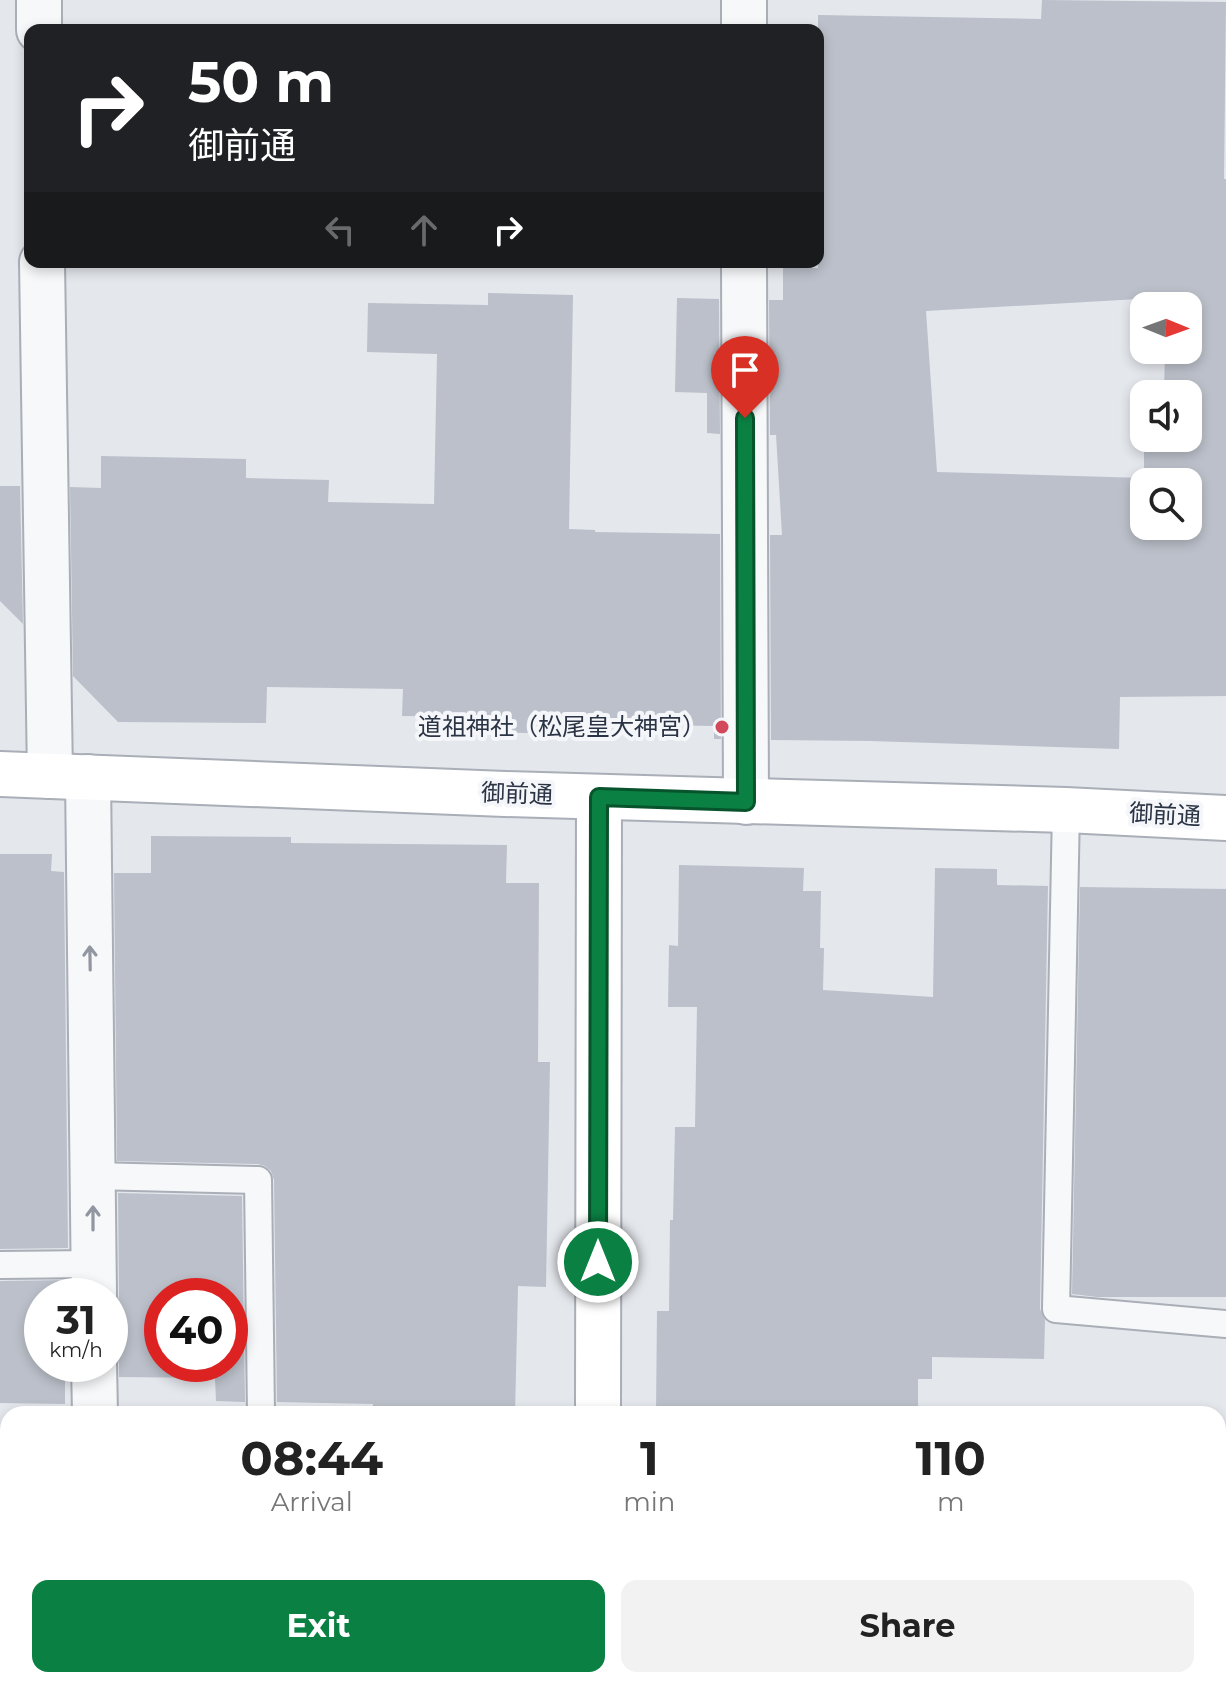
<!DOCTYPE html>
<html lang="en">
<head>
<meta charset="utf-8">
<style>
	:root { --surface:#fff; --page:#f2f2f2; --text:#222; --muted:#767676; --accent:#0b8043 }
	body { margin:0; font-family:Montserrat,"Noto Sans JP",sans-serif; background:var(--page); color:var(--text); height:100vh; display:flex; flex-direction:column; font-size:30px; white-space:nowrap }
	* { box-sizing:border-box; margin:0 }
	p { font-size:26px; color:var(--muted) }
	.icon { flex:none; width:44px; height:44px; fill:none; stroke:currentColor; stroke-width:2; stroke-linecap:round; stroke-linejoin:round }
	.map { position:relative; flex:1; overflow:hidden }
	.details { position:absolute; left:0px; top:1406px; width:1226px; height:282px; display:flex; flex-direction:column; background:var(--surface); border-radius:24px 24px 0 0; box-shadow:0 4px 12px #0003 }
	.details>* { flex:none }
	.hud { position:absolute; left:24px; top:24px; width:800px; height:244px; border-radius:16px; box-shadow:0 4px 12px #0003; background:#202124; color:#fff; overflow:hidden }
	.needle { width:52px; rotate:91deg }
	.fabs { position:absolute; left:1130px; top:292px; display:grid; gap:16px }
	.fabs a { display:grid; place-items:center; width:72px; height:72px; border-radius:16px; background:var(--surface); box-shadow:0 4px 12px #0003; font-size:40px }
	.speed { position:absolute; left:24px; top:1278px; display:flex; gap:16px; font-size:40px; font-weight:700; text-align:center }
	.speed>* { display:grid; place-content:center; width:104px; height:104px; border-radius:50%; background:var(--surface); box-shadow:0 4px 12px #0003; line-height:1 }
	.speed small { font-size:20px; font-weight:400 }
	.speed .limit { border:12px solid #d22; background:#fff; color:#111 }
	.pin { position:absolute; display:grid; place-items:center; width:68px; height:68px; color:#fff; margin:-82px -34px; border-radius:50% 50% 50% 0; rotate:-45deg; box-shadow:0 0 8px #0007 }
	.pin .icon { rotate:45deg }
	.me { position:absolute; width:88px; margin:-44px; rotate:0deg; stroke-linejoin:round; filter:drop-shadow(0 0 6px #0008) }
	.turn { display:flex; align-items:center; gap:28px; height:168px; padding:0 32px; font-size:36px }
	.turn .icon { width:104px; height:104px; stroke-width:2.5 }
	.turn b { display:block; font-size:56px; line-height:68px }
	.lanes { display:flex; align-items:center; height:76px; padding:0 32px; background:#0003; justify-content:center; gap:40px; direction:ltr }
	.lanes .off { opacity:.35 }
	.eta { display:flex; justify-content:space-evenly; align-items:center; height:136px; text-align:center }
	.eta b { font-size:48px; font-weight:700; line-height:56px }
	.action { display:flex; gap:16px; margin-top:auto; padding:16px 32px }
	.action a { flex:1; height:92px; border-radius:16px; background:var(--accent); color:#fff; font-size:32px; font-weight:700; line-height:92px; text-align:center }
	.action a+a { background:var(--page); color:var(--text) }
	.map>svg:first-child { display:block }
</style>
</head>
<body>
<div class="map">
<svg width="1226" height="1687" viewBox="0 0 1226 1687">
	<rect width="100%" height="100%" fill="#e4e7ec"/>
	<g fill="#bbc0ca" fill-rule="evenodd">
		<path d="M1042 0 1226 2 1224 179H1226V696L1120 697 1119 749 871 741 771 740 770 535H782L776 435H770L769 300H783V268H818V15L1041 19ZM1156 298V306H1188V350H1165L1164 394H1188V438H1144V399V478L937 472 926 311ZM1144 482H1188V526H1144Z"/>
		<polygon points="488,293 573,295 569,529 595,530 595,532 720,534 721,739 714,739 714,726 588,724 588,727 530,726 529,733 471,732 472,717 402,716 403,689 267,687 266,723 118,722 73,676 70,487 101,488 101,456 246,459 246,478 329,480 328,502 434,504 437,354 367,352 368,303 488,305"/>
		<polygon points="677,298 719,299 720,434 707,433 707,393 675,392"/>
		<polygon points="0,486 20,486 23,624 0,601"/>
		<polygon points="151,836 291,837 291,843 507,845 506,883 539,883 538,1062 550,1062 546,1287 518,1286 515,1414 372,1414 373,1404 277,1402 274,1180 271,1171 265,1166 258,1164 117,1161 114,873 151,873"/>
		<polygon points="0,854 52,854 51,871 64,872 68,1248 0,1249"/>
		<polygon points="679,865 804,868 803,891 821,891 820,948 824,948 823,990 933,997 935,868 997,869 997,885 1048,886 1040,1309 1045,1320 1044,1359 932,1357 932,1379 918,1379 918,1414 656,1414 657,1311 669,1311 670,1220 673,1220 675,1127 695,1127 697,1007 668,1007 669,945 678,946"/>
		<polygon points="1080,887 1226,889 1226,1297 1097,1297 1072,1294"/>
		<path d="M118 1193 242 1196 245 1402 216 1401 215 1378 119 1377V1364L116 1352 110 1346V1314L116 1308 119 1296ZM162 1296H230V1364H162Z"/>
		<polygon points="69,1280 69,1296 42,1296 42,1364 69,1364 69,1376 65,1376 65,1404 0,1403 0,1281"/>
	</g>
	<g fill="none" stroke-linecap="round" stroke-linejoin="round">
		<g stroke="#a9aeb7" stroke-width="30">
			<g id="lane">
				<polyline points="1066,810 1056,1309 1226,1324"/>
				<polyline points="93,1176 258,1180 261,1414"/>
				<polyline points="0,1265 93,1264"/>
			</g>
		</g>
		<g stroke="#a9aeb7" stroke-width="48">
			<g id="street">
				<polyline points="39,0 39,30"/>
				<polyline points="744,0 744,30"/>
				<polyline points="42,262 50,776"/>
				<polyline points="744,262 746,802"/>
				<polyline points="88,777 94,1296"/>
				<polyline points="94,1364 95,1414"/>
				<polyline points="0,1664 8,1664"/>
				<polyline points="98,1680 98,1687"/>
				<polyline points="1178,1680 1226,1681"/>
			</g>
		</g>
		<g stroke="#a9aeb7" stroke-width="48">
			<g id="secondary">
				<polyline points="0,774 505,794 1066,810 1226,818"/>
				<polyline points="598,1414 599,797"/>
				<polyline points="597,1680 597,1687"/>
			</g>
		</g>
		<use href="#lane" stroke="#f7f8fa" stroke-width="26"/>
		<use href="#street" stroke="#f7f8fa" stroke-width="44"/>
		<use href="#secondary" stroke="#fff" stroke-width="44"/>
	</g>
	<defs><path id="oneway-shaft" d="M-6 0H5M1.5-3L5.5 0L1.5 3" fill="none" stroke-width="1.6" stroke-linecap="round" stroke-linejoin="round" transform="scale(2)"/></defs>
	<g stroke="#9196a0">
		<use href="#oneway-shaft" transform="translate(90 958) rotate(-91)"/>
		<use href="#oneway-shaft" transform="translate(93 1218) rotate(-90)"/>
	</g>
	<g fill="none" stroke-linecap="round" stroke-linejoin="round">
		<g stroke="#07532c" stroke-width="20">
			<polyline id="route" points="598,1262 599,797 746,802 745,418"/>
		</g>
		<use href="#route" stroke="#0b8043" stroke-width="14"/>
	</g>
	<circle fill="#d1495b" stroke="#f4f6f9" stroke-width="3" cx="722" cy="727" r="8"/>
	<g text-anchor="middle" stroke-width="8" stroke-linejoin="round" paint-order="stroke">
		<g font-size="24" fill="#2b3445" stroke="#f4f6f9" text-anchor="end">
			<text x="706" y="735">道祖神社（松尾皇大神宮）</text>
		</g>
		<g font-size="24" fill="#2b3445" stroke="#f4f6f9">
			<text transform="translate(517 794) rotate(2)" y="8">御前通</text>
			<text transform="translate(1165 815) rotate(3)" y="8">御前通</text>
		</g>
	</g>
</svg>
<div class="fabs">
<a><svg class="needle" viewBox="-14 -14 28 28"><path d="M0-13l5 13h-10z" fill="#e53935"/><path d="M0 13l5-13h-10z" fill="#767676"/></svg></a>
<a><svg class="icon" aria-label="sound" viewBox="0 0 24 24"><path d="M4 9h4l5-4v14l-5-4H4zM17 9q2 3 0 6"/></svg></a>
<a><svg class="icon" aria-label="search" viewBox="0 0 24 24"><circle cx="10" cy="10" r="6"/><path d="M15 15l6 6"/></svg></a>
</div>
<div class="speed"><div>31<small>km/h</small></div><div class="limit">40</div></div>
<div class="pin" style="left:745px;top:418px;background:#d93025"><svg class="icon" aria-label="arrive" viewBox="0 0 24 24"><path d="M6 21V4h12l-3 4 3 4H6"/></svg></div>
<svg class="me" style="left:598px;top:1262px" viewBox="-20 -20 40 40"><circle r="17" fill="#0b8043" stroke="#fff" stroke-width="3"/><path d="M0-11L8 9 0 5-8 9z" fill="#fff"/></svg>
<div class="hud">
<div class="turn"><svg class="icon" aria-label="right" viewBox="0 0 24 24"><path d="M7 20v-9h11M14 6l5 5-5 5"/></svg><div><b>50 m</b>御前通</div></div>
<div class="lanes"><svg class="icon off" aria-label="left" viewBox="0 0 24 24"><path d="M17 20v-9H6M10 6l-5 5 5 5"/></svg><svg class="icon off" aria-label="ahead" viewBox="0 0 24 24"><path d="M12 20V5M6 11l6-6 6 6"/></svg><svg class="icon" aria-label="right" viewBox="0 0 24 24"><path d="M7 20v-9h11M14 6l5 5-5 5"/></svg></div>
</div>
<section class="details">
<div class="eta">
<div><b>08:44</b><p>Arrival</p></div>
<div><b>1</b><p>min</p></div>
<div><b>110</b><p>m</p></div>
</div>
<div class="action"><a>Exit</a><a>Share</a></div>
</section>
</div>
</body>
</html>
